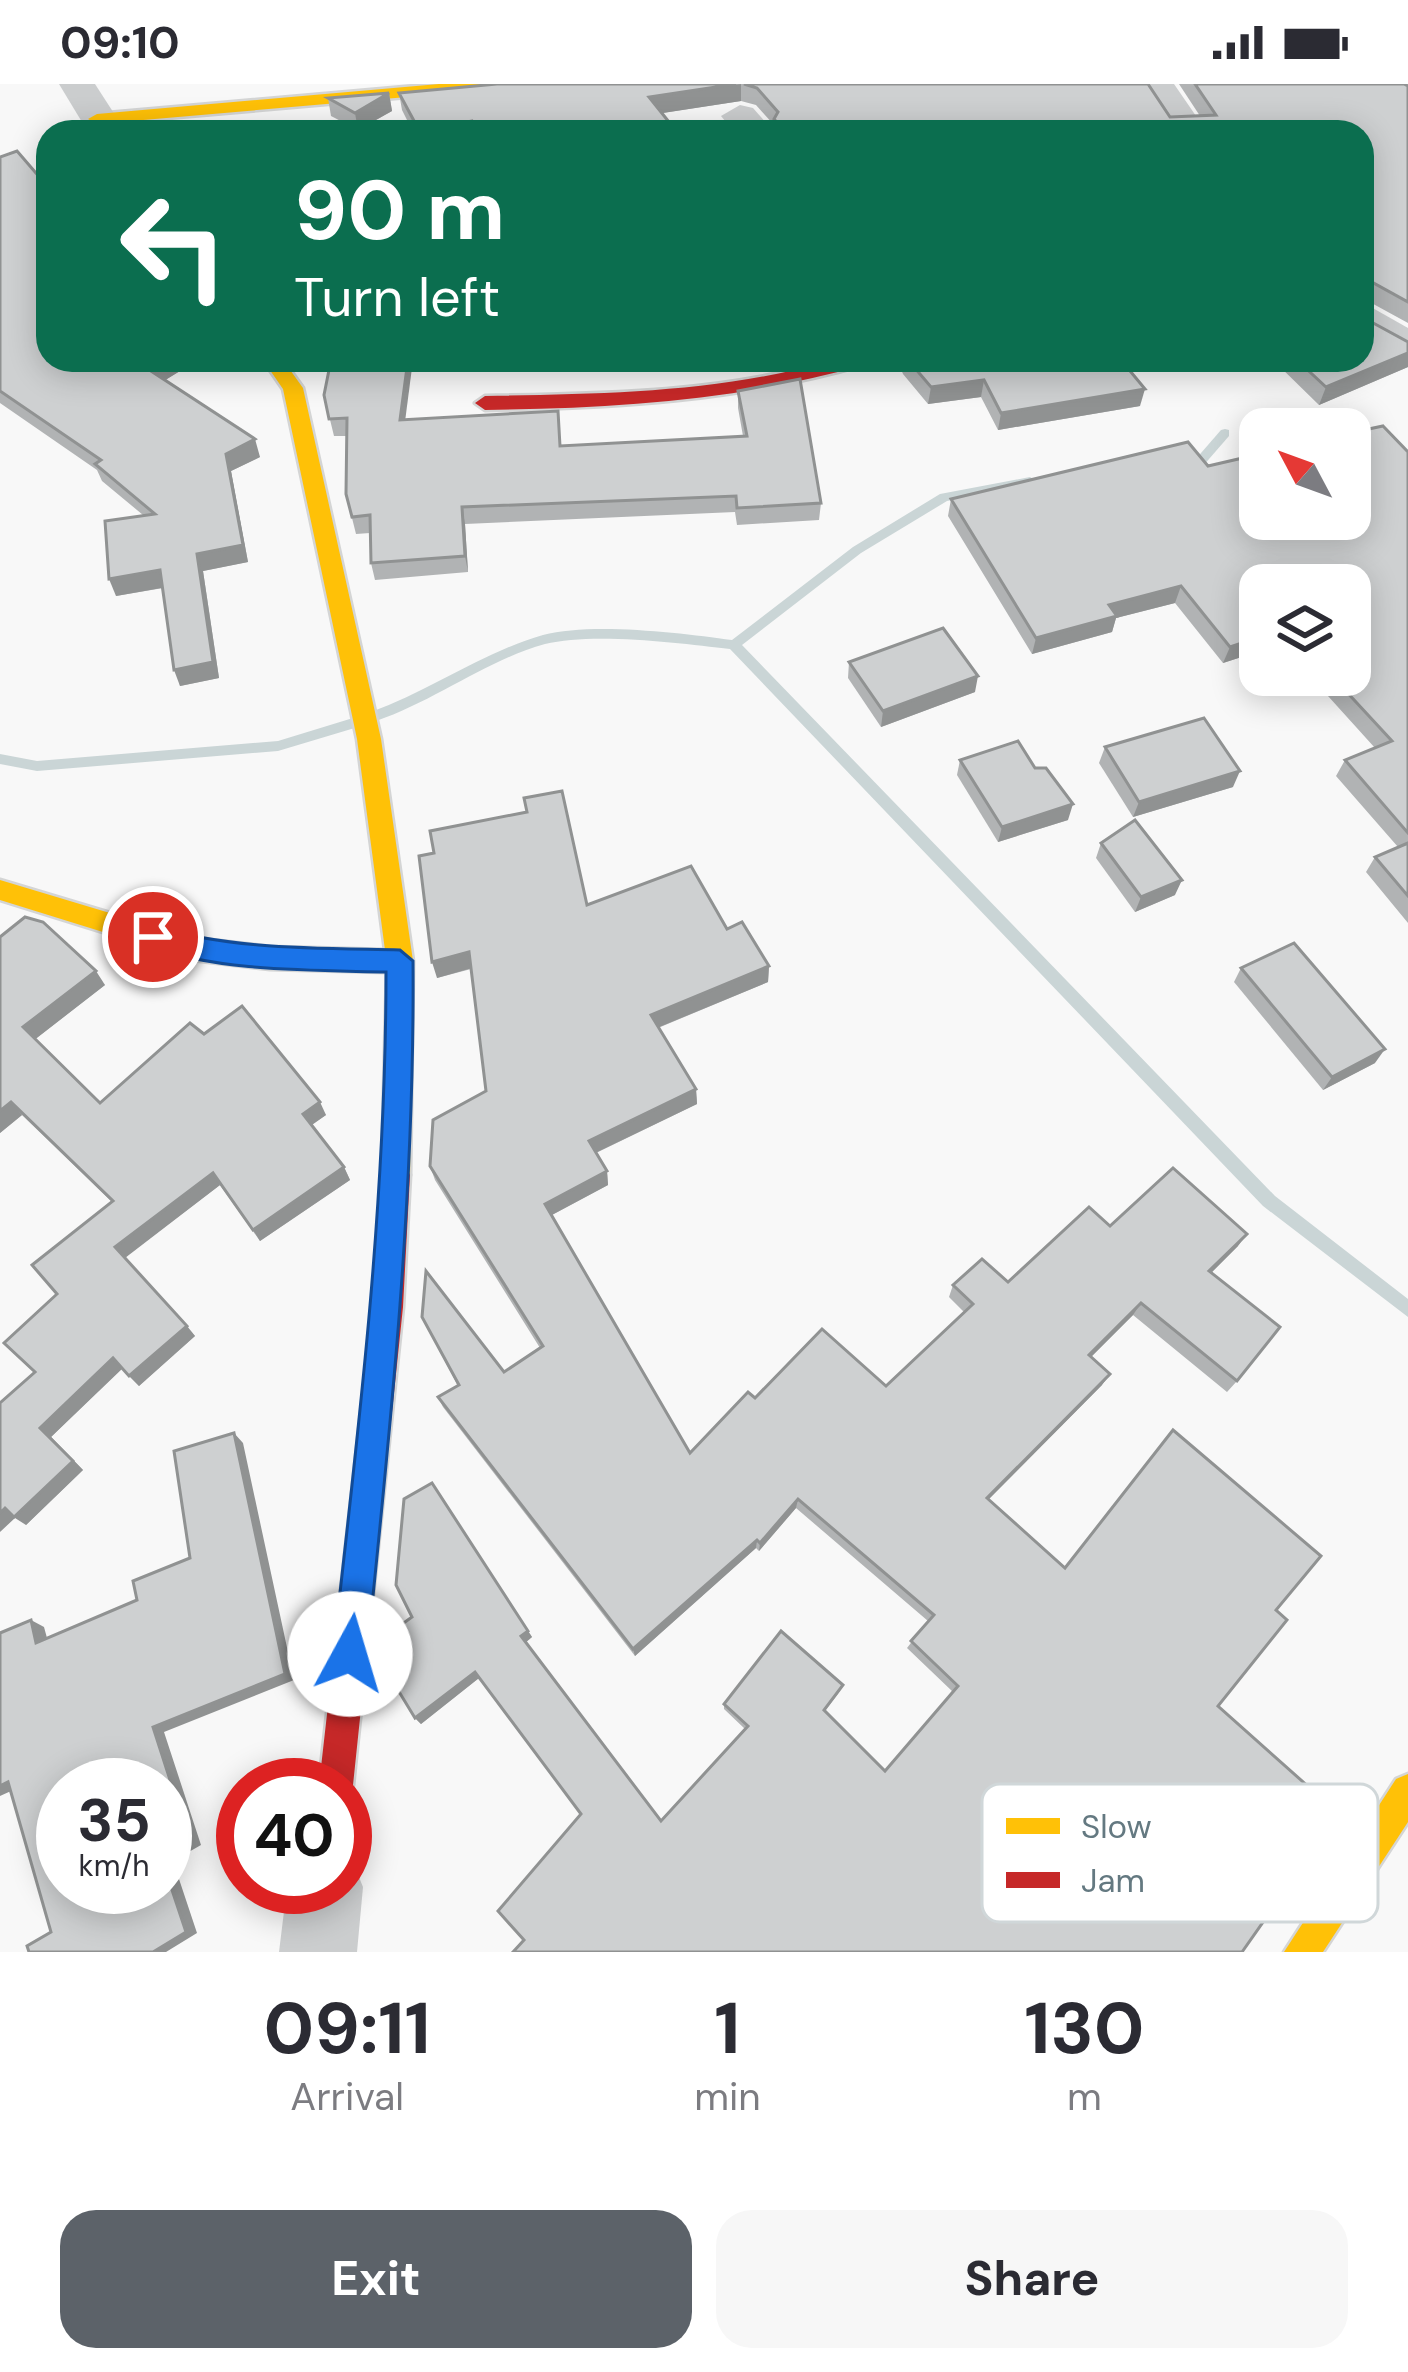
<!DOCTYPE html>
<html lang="en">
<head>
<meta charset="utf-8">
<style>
	:root { --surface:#fff; --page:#f7f7f7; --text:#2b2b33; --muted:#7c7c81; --accent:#5c6269 }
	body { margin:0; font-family:"DM Sans",sans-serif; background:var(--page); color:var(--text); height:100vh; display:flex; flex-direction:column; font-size:45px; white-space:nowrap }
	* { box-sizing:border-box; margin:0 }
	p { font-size:39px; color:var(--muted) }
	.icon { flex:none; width:66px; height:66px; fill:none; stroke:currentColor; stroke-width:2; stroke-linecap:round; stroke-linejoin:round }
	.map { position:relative; height:1868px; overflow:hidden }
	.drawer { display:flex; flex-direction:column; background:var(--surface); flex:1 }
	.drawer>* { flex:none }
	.top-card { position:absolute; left:36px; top:36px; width:1338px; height:252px; border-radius:36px; box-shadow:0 6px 30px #0003; background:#0b6e4f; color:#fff; overflow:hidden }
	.needle { width:78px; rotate:311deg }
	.controls { position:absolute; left:1239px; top:324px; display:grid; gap:24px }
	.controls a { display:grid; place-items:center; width:132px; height:132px; border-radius:24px; background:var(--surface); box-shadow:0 6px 30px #0003; font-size:60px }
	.speed { position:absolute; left:36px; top:1674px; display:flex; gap:24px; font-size:60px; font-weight:700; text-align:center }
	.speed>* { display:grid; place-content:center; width:156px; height:156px; border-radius:50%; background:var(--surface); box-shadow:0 6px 30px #0003; line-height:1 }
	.speed small { font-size:30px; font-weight:400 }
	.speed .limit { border:18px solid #d22; background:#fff; color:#111 }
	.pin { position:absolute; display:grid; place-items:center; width:102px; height:102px; color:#fff; margin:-51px; border:6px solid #fff; border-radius:50%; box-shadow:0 3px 12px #0007 }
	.me { position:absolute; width:132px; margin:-66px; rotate:6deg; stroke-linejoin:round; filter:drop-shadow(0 0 9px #0008) }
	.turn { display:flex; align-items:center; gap:42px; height:252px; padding:0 60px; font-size:54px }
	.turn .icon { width:156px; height:156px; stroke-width:2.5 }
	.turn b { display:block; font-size:84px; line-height:102px }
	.eta { display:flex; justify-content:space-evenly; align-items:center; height:204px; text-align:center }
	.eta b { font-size:72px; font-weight:700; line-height:84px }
	.action { display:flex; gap:24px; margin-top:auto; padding:24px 60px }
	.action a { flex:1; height:138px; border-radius:36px; background:var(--accent); color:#fff; font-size:48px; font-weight:700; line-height:138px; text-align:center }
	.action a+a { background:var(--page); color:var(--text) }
	.status { display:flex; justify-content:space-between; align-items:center; height:84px; padding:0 60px; background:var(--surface); direction:ltr }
	.status svg { height:33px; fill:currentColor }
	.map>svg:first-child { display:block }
</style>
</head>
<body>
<div class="status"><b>09:10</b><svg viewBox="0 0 49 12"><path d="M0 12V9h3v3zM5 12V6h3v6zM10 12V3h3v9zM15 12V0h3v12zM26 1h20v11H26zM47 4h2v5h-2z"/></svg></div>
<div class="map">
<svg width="1408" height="1868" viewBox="0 0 1408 1868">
	<rect width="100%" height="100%" fill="#f8f8f8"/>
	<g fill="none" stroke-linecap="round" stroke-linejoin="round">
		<g fill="#cad5d6" fill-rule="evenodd">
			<polygon points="1225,345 1229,346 1229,352 1196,390 1188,390 1188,384 1221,346"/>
			<path d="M1030 393 1036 397 1034 400 947 417 861 469 742 561 1275 1112 1408 1215V1233L1263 1122 730 565C681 559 592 548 545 560 487 576 435 617 376 637L369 632 371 628C430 607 483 568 543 551 592 538 681 549 732 556L853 463 940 410Z"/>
			<polygon points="353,634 358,635 360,639 358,643 278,667 37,687 0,680 0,670 37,677 278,657"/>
		</g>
		<g stroke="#d4d5d5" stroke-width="5">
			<g id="slow">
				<polygon points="439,0 508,0 499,5 97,40 88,35 97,30"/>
				<polygon points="263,276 283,276 303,304 381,655 413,877 410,1091 406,1100 396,1104 386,1100 382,1091 387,888 270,885 193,876 0,816 0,796 193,854 270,863 385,866 357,655 283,305"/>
				<polygon points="1408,1690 1408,1738 1323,1868 1284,1868 1396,1695"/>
			</g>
		</g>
		<g stroke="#d4d5d5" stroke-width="5">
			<g id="jam">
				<path d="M833 276H866L863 281C738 317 614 324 485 326L475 319 485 312C602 310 720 309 833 276Z"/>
				<polygon points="396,1078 406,1082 410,1091 403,1223 353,1701 345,1715 345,1701 319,1701 373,1223 382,1091 386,1082"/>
			</g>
		</g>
		<g fill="#cbcdce" fill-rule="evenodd">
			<polygon points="59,0 95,0 126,48 88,48"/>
			<polygon points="1138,0 1174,0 1207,48 1169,48"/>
			<polygon points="740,21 753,24 774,48 734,48 721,32"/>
			<polygon points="1362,218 1408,244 1408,278 1362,251"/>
			<polygon points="345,1773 352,1776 363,1803 357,1868 279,1868 287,1803 345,1803"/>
		</g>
		<use href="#slow" fill="#ffc107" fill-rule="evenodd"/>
		<use href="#jam" fill="#c62828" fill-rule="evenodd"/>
	</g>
	<g fill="#b1b3b4">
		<polygon points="497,0 1148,0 1170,33 1200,32 1179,0 1404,0 1408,2 1408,239 1366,216 1364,234 1408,258 1408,283 1319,321 1273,276 1362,276 1362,48 773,48 774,41 756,21 741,17 662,29 677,48 413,48 402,26 399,9"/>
		<polygon points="389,9 392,27 358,46 331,32 328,14"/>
		<polygon points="0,73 198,276 165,296 260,373 231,387 248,478 203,487 219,594 180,602 163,504 116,512 143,431 102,397 97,386 0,319"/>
		<polygon points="897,276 1121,276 1140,322 998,346 981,313 928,320 903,290"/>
		<polygon points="738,307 821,419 819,436 737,441 735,428 465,440 468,488 375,496 371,479 370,449 356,450 346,410 347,352 334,352 324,311 406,336 561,362 743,352 738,324"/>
		<polygon points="1408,368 1408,839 1366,788 1375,773 1398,763 1336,692 1345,676 1375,664 1309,591 1350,591 1260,501 1260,567 1223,579 1175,519 1116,534 1112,548 1032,570 948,432 951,415 1208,382"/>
		<polygon points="849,578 975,608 881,643 848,594"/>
		<polygon points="1105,663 1233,703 1133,733 1099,679"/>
		<polygon points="960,676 1068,736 998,758 957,691"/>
		<polygon points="1101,759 1175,811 1135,828 1096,774"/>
		<polygon points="434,769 587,821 727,845 769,882 768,898 658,944 696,1005 697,1020 596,1069 607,1087 608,1101 552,1131 690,1369 755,1314 886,1302 964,1228 949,1213 953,1201 1008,1198 1110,1142 1238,1162 1211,1189 1237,1297 1227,1308 1133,1231 1091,1273 1102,1301 989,1415 1064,1483 1276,1526 524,1856 581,1730 479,1594 421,1640 415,1634 528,1547 532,1553 526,1558 661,1737 745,1645 724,1625 724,1620 840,1607 825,1627 885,1687 953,1608 907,1564 928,1537 796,1424 759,1467 756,1464 635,1572 443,1323 438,1313 458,1302 422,1233 504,1288 540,1264 435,1096 430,1082 486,1007 471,885 437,894"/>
		<polygon points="0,853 105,901 35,955 100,1019 204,950 326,1031 311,1041 344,1083 350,1096 260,1157 220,1101 125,1173 195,1252 139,1302 122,1284 51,1353 83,1386 26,1441 35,1288 57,1210 112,1118 22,1031 0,1049"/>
		<polygon points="1241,884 1375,979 1323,1006 1234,898"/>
	</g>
	<g fill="#909292">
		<polygon points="741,0 741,17 650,31 649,13"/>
		<polygon points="389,9 392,27 358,46 355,29"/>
		<polygon points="472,37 473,48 420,48"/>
		<polygon points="1408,269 1408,283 1319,321 1326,303"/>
		<polygon points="164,276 198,276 154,303 148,285"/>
		<polygon points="408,276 413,276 403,353 400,336"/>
		<polygon points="1230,276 1247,276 1228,283"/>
		<polygon points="984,296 981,313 928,320 931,303"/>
		<polygon points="1145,305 1140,322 998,346 1001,329"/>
		<polygon points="255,355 260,373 231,387 248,478 203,487 219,594 180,602 174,586 197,470 226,370"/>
		<polygon points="462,423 465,440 468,488 465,472"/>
		<polygon points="160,486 167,503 116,512 109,495"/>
		<polygon points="1181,502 1175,519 1116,534 1112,548 1032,570 1036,554 1109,521"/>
		<polygon points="1260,553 1260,567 1223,579 1230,563"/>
		<polygon points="978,592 975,608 881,643 883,627"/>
		<polygon points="1240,687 1233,703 1133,733 1139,718"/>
		<polygon points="1073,720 1068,736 998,758 1002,743"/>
		<polygon points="1182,796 1175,811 1135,828 1141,813"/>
		<polygon points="469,868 472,884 437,894 432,878"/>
		<polygon points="769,882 768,898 652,946 651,931"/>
		<polygon points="96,887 105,901 33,957 23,943"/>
		<polygon points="1385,965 1375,979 1323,1006 1332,993"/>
		<polygon points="696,1005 697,1020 591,1071 589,1057"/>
		<polygon points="11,1018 22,1031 0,1049 0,1027"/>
		<polygon points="320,1018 326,1031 309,1043 303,1030"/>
		<polygon points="344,1083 350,1096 260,1157 253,1146"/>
		<polygon points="607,1087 608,1101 548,1133 545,1120"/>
		<polygon points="213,1089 220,1101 125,1174 115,1163"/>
		<polygon points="1247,1150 1238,1162 1200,1200 1209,1187"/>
		<polygon points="1141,1219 1133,1231 1082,1282 1089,1271"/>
		<polygon points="187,1242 195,1252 139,1302 129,1292"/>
		<polygon points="113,1274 123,1284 51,1353 83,1386 26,1441 15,1434 0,1448 0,1429 40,1344"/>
		<polygon points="1110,1290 1102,1301 981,1423 987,1414"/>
		<polygon points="234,1349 243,1359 294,1596 164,1648 201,1761 173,1777 197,1849 166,1868 153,1868 165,1785 153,1643"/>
		<polygon points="798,1415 796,1424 759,1467 760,1459"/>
		<polygon points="757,1456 756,1464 635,1572 633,1565"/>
		<polygon points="31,1536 44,1543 50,1565 36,1559"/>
		<polygon points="528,1547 532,1553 525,1559 521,1552"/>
		<polygon points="475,1588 479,1594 421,1640 415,1634"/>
		<polygon points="8,1698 22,1702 0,1712 0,1702"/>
	</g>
	<g fill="#ced0d1" stroke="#909292" stroke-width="3">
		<polygon points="497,0 736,0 649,13 677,48 478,48 472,37 420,48 399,9"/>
		<polygon points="744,0 1148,0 1170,33 1216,31 1195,0 1404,0 1408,2 1408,218 1368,196 1364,234 1408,258 1408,269 1326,303 1297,276 1362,276 1362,48 785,48 774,35 778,28 757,4"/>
		<polygon points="389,9 355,29 328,14"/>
		<polygon points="17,67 48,103 48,276 164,276 148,285 255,355 226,370 243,461 197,470 213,578 174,586 160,486 109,495 105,437 155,430 95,380 101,376 0,307 0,73"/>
		<polygon points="331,276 408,276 400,336 558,327 560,362 747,352 738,307 800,295 821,419 737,424 736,412 462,423 465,472 371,479 370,431 352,433 346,410 347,334 329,335 324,311"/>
		<polygon points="908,276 1121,276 1145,305 1001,329 984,296 931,303"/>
		<polygon points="1383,342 1408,368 1408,749 1345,676 1392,657 1331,591 1350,591 1350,501 1260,501 1260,553 1230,563 1181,502 1109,521 1117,532 1036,554 951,415 1188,358 1208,382 1260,370 1260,435 1350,435 1350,349"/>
		<polygon points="943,544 978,592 883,627 849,578"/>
		<polygon points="1204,634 1240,687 1139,718 1105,663"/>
		<polygon points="1018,657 1035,684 1046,684 1073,720 1002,743 960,676"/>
		<polygon points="562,707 587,821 691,782 727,845 742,838 769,882 651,931 696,1005 589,1057 607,1087 545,1120 690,1369 748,1308 755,1314 822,1245 886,1302 973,1220 953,1201 982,1175 1008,1198 1089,1123 1110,1142 1173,1084 1247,1150 1209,1187 1280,1243 1237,1297 1141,1219 1089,1271 1110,1290 987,1414 1065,1484 1173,1346 1321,1472 1276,1526 1287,1536 1218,1622 1339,1730 1242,1868 513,1868 524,1856 498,1827 581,1730 475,1588 415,1634 387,1588 391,1548 412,1533 396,1501 404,1415 432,1399 528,1547 521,1552 661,1737 748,1642 724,1620 781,1547 843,1601 824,1626 885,1687 958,1602 911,1557 934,1531 798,1415 760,1459 757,1456 633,1565 438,1313 459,1301 422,1233 426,1187 504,1288 543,1262 430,1082 433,1036 486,1007 469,868 432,878 419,772 434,769 430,747 527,728 524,714"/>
		<polygon points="1135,736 1182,796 1141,813 1101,759"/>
		<polygon points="1408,759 1408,812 1375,773"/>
		<polygon points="25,833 43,838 96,887 23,943 100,1019 190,939 204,950 242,922 320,1018 303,1030 344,1083 253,1146 213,1089 115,1163 187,1242 129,1292 113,1274 40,1344 73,1377 14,1433 5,1424 0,1429 0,1319 35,1288 4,1259 57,1210 32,1181 113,1117 11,1018 0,1027 0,853"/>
		<polygon points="1294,859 1385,965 1332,993 1241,884"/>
		<polygon points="234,1349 285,1590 153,1643 190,1758 165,1773 165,1701 63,1701 63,1803 165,1803 165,1785 186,1848 153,1868 29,1868 27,1862 51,1848 8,1698 0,1702 0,1549 31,1536 36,1559 137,1516 133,1497 190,1474 174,1367"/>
	</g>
	<path fill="#1a73e8" stroke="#114b97" stroke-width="3" d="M153 842C233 866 316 864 400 866L413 877C415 1110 391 1339 367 1570L362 1582 350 1587 338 1582 333 1570C359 1343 386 1118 386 888 304 886 222 888 143 861V845Z"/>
	<rect x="982" y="1700" width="396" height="138" rx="18" fill="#fff" stroke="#d0d7d9" stroke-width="3"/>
	<rect x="1006" y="1734" width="54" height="16" fill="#ffc107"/>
	<rect x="1006" y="1788" width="54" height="16" fill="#c62828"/>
	<g font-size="33" fill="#647981">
		<text x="1081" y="1754">Slow</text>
		<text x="1081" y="1808">Jam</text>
	</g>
</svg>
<div class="controls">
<a><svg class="needle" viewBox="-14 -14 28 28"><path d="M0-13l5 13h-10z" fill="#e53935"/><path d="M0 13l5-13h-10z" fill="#7c7c81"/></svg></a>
<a><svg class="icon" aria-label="layers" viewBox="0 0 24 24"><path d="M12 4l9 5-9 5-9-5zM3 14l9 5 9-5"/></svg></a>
</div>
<div class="speed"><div>35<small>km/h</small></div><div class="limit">40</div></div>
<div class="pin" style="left:153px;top:853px;background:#d93025"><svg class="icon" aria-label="arrive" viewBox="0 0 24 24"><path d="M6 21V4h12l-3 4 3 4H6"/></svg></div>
<svg class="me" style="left:350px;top:1570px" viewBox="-20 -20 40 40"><circle r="19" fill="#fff"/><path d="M0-13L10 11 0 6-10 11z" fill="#1a73e8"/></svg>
<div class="top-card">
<div class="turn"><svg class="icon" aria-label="left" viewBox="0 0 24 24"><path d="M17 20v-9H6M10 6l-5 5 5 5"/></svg><div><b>90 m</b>Turn left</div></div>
</div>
</div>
<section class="drawer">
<div class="eta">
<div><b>09:11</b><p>Arrival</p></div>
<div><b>1</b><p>min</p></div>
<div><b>130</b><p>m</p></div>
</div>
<div class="action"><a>Exit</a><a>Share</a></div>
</section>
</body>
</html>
